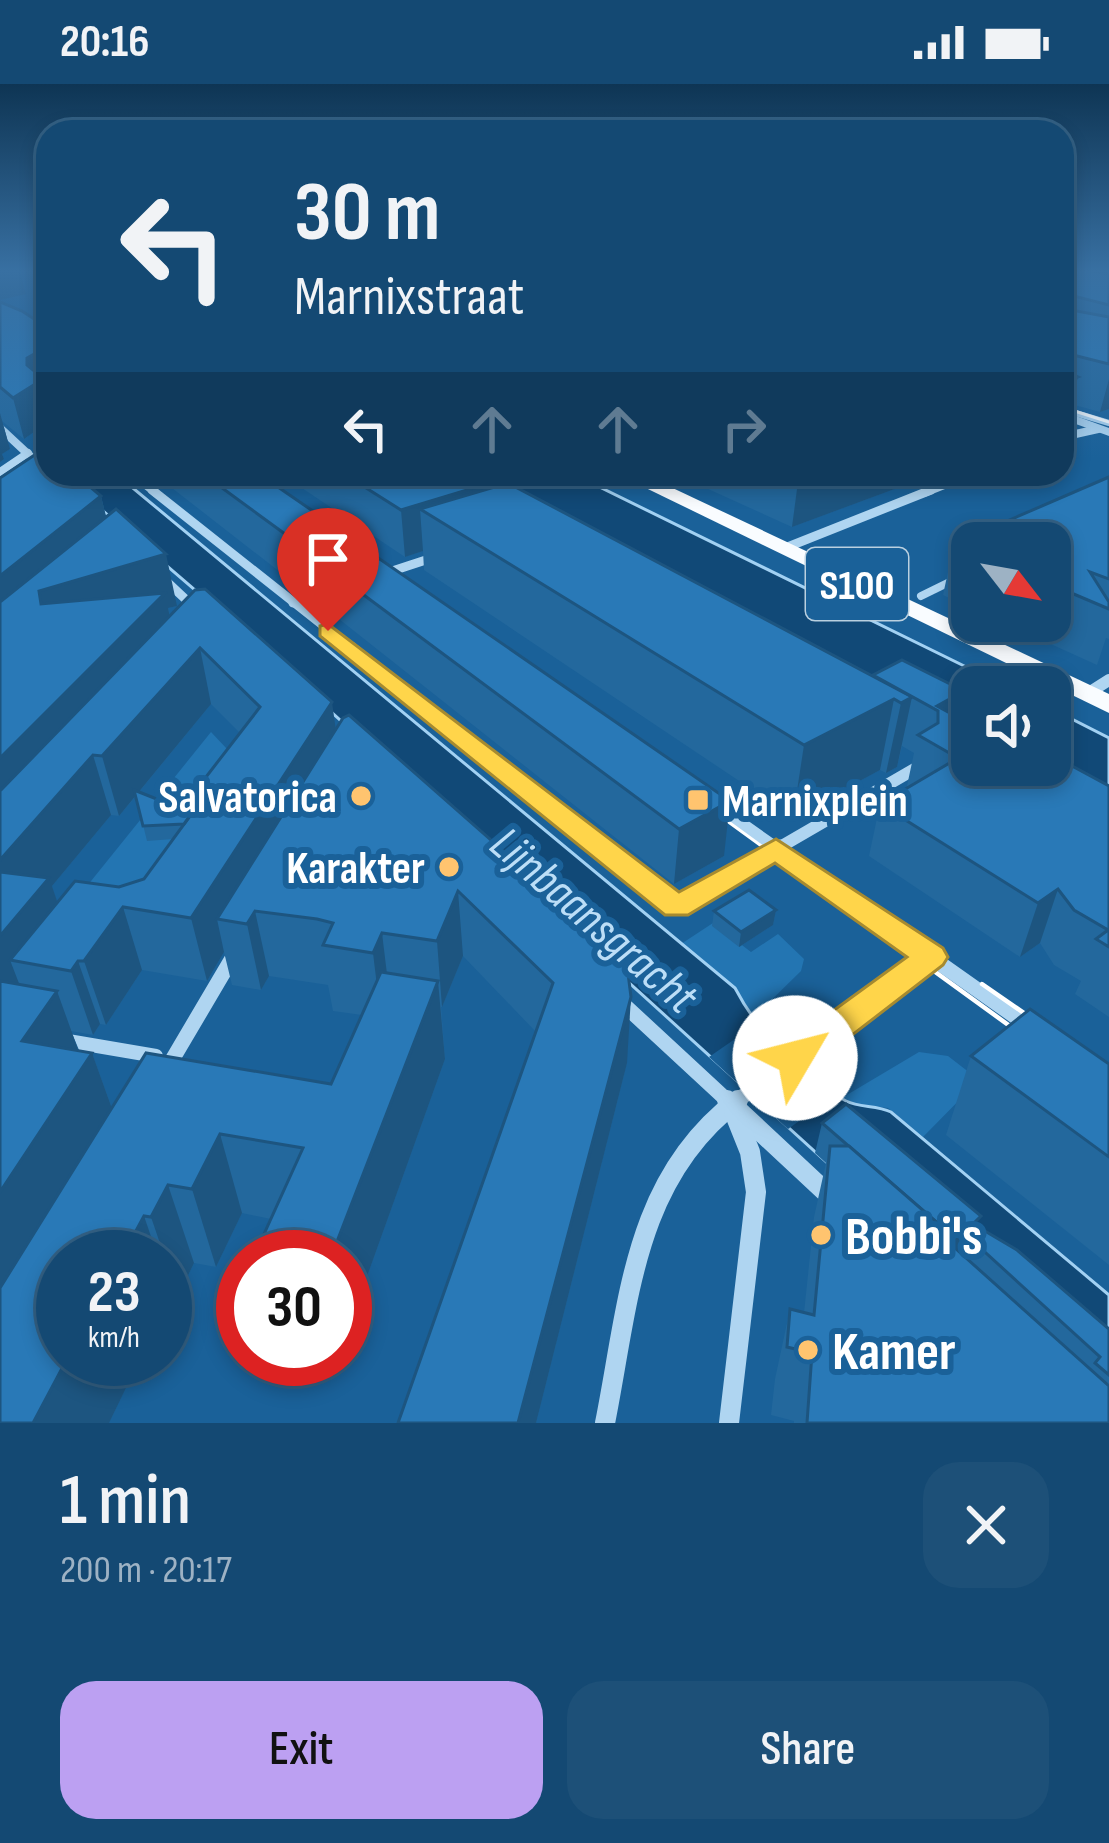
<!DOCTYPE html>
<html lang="en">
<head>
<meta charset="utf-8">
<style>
	:root { --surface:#144973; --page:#1d5078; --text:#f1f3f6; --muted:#9db2c4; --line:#336185; --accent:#bca0f2 }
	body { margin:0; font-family:"Sofia Sans Condensed",sans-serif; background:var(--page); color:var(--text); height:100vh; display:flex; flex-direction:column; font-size:45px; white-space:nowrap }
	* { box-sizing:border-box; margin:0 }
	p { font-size:39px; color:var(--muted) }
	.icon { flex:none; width:66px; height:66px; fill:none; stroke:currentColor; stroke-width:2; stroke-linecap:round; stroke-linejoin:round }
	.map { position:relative; height:1339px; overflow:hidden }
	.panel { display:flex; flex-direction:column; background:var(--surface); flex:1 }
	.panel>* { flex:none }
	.top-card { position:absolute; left:36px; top:36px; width:1038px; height:366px; border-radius:36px; box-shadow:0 6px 18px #0003,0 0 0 3px var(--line); background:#144973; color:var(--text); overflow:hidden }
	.needle { width:78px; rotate:121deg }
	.tools { position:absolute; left:951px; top:438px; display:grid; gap:24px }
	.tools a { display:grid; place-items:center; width:120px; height:120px; border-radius:24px; background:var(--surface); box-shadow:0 6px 18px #0003,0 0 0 3px var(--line); font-size:60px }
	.speed { position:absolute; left:36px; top:1146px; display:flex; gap:24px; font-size:60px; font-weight:700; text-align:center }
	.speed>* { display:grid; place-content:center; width:156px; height:156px; border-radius:50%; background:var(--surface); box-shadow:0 6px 18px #0003,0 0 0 3px var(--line); line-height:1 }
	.speed small { font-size:30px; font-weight:400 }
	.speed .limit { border:18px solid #d22; background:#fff; color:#111 }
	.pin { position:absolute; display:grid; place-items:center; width:102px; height:102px; color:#fff; margin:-123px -51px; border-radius:50% 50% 50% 0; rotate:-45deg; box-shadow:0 0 12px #0007 }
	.pin .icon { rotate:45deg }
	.me { position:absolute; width:132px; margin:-66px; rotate:53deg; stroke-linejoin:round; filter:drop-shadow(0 0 9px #0008) }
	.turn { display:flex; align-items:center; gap:42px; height:252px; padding:0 60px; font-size:54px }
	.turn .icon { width:156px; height:156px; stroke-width:2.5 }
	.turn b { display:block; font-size:84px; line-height:102px }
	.lanes { display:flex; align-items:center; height:114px; padding:0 60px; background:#0003; justify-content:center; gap:60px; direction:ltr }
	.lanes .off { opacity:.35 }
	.round { display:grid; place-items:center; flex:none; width:126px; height:126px; border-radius:36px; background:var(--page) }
	.overview { display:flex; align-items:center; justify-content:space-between; height:204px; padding:0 60px }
	h1 { font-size:72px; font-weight:600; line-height:90px }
	.button { display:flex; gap:24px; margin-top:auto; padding:24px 60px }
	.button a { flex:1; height:138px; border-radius:36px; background:var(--accent); color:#111; font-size:48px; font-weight:600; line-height:138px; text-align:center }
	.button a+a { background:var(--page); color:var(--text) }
	.status { display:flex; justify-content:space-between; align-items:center; height:84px; padding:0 60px; background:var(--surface); direction:ltr }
	.status svg { height:33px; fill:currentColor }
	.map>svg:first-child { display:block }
</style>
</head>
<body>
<div class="status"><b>20:16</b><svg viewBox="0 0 49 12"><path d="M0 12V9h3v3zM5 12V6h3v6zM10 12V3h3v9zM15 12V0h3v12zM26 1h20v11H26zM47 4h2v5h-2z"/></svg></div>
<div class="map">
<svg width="1109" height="1339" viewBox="0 0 1109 1339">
	<rect width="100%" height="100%" fill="#1a6199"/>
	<g fill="#2375b2">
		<polygon points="211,648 243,682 207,778 50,848"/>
		<polygon points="713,839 751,868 778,850 804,875 801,887 751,936 735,904 681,860"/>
		<polygon points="919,968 948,972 979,996 923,1053 888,1024 835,1018"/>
	</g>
	<g fill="#114977" stroke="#a2d1f3" stroke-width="3">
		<path d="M60 390H116L735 904C758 948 800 993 846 1017 860 1024 876 1021 891 1028L1109 1211V1335L230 536Z"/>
		<polygon points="436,390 573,390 1007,603 972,603 972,681 1050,681 1050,624 1109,654 1109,771"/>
	</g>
	<polygon fill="#1a6199" points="755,941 837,1010 788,1045 709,973"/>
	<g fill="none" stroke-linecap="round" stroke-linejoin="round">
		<polyline stroke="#afd5f1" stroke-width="6" points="1062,325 1109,339"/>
		<polyline stroke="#afd5f1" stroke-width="8" points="921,512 972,487"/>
		<polyline stroke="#afd5f1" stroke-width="14" points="62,956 156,972"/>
		<polyline stroke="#afd5f1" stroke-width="6" points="0,244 48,235"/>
		<g stroke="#afd5f1" stroke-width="8">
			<polyline points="0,344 43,384"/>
			<polyline points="1062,353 1098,345"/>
			<polyline points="0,388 28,369"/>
			<polyline points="132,390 156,409"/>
			<polyline points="924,409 972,390"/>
		</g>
		<g stroke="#afd5f1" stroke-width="9">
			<polyline points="152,406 354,566"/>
			<polyline points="785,464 931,406"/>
			<polyline points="380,491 435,473"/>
			<polyline points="164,495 197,526"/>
			<polyline points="293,519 332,506"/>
		</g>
		<g stroke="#afd5f1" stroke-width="12">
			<polyline points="350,563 605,766"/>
			<polyline points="1087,610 1109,596"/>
			<polyline points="718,723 779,766"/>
			<polyline points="775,766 918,683"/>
		</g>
		<g stroke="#afd5f1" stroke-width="15">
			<polyline points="601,763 677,823 780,763"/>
			<polyline points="775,763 1030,943"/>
			<polyline points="622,919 730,1019"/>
			<polyline points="165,988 234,871"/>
			<polyline points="734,1019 931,873"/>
		</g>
		<g stroke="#afd5f1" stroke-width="20">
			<polyline points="727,1016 831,1113"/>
			<path d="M605 1339C629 1219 633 1095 738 1016"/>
			<polyline points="729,1339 756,1108 750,1068 734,1028"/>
		</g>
		<polygon fill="#afd5f1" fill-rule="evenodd" points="1062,327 1109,344 1109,352 1062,335"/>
		<polygon fill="#f9fcff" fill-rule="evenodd" points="617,390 643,390 1109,610 1109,629"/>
		<g stroke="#fff" stroke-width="3">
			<polyline points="1062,323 1109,338"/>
			<polyline points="312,435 381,483"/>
			<polyline points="701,718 767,766"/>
		</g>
		<g stroke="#fff" stroke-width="4.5">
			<polyline points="763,763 1036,961"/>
			<polyline points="982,900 1109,988"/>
		</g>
	</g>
	<g fill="#23689d" fill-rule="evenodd">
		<polygon points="1062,186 1109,186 1109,325 1100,328 1071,320 1065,341 1062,342"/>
		<polygon points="0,218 48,244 48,338 24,355 2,337 10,365 2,370 4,375 0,378"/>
		<polygon points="154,390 259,390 341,465 724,772 674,800 320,520 317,502 303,506"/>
		<polygon points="281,390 469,390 487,400 487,405 873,592 964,607 958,633 972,681 1109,702 1109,933 1075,910 1081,897 1054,881 1040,859 1020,873 869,772 880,720 909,703 907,702 914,669 902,662 897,683 886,689 880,686 793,733 424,486 423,467 405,473"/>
		<polygon points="675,390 935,390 792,443"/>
		<polygon points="1109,393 1109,555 1106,554 1097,581 1000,537 1050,537 1050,459 972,459 972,525 943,511 954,460"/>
		<path d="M0 394 101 412 106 433 177 522 168 524 170 532 336 645 627 979 536 1339H398L536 948 463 872 442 923H441L445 975 346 1251 345 1173H264L260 1159 271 1135 242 1129 216 1183 194 1179 178 1212 172 1210 165 1224V1173H63V1275H140L109 1339H0ZM211 620 240 649 203 701 205 711 192 729 139 708ZM136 712 147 757 173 755 144 795 57 818 52 802 111 731 119 732ZM224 868 232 901 261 906 269 892 328 901 333 927 362 931 331 1000 112 1024 92 969 79 966 71 947 93 951 100 940 106 941 142 886 207 897Z"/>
		<polygon points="776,826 773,841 739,863 712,842 714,827"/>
		<polygon points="971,972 1109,980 1109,1181 946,1051"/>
		<polygon points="822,1039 977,1143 1109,1245 1109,1339 794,1339 794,1337 771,1331 775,1295 790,1225 804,1229 814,1133 826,1079 815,1069"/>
	</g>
	<g fill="#1d5580">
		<polygon points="0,186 19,186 26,210 0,216"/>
		<polygon points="34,270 41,296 48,292 48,338 24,355 13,314 27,281 27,274"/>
		<polygon points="1073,271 1067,297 1078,293 1065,341 1062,342 1062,297 1067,279"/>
		<polygon points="1109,295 1109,325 1100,328"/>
		<polygon points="0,329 10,365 2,370 4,375 0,378"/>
		<polygon points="799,390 935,390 792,443"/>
		<polygon points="487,400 489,446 420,425 423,467 405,473 401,426"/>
		<polygon points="101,412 113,461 166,470 177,522 168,524 176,562 0,756 0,492"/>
		<polygon points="339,445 345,493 314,474 317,502 303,506 296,458"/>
		<polygon points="200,564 211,620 119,732 102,672"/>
		<polygon points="964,607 952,657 938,639 937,622"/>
		<polygon points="912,613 897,683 886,689 901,619"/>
		<polygon points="894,615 880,686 793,733 804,661"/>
		<polygon points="332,618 340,676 217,835 224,868 207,897 191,834"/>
		<polygon points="93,671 111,731 52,802 70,856 10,876 25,915 0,937 0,776"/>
		<polygon points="730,717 724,772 674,800 679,745"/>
		<polygon points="1058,805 1040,859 1020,873 1038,819"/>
		<polygon points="458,807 463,872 442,923 437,857"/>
		<polygon points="123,823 142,886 106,941 84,877"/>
		<polygon points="776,826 773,841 739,863 741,848"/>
		<polygon points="255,827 269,892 261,906 247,840"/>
		<polygon points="382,849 390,915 381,935 373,869"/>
		<polygon points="78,877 100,940 93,951 71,887"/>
		<polygon points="438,897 445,975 346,1251 345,1173 331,1173"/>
		<polygon points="57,907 80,971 22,957"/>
		<polygon points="631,913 627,979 536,1339 518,1339"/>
		<polygon points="92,969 115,1033 0,1222 0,1108"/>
		<polygon points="220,1050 242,1129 216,1183 192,1105"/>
		<polygon points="168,1101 194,1179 178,1212 151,1133"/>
		<polygon points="144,1132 158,1173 122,1173"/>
		<polygon points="964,1149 953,1179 948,1163"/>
		<polygon points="165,1191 172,1210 165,1224"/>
		<polygon points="67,1275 140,1275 109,1339 33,1339"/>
	</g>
	<g fill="#2979b7" stroke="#1d5580" stroke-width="3" fill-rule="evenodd">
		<polygon points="1062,186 1085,186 1109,190 1109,221 1074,212 1066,216 1071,226 1109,233 1109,280 1073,271 1067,279 1071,290 1078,293 1062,299"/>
		<path d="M0 218 22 227 48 244V292L13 314 0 303ZM34 270 46 282 38 290 27 281V274Z"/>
		<polygon points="39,368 48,369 48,390 75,390 101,412 0,492 0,394"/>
		<polygon points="203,390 259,390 339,445 296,458"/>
		<polygon points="344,390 469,390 487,400 401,426"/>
		<polygon points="1109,393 1109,495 1090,488 1109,518 1109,525 1050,500 1050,459 972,459 972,468 954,460"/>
		<polygon points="508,399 912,613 901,619 894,615 804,661 420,425"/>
		<polygon points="116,425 166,470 39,507 41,520 165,509 0,674 0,518"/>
		<polygon points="358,460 730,717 679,745 314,474"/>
		<polygon points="205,505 332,618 191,834 123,823 84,877 78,877 71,887 10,876 75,797 119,803 144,795 212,702 203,701 206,693 260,623 200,564 102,672 93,671 0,776 0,707 195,506"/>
		<polygon points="902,576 964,607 937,622 972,641 972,681 1050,681 1050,670 1109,702 1109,863 1096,855 1108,846 1074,826 1058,805 1038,819 880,720 958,674 918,651 938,639 938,627 873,591"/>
		<polygon points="349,631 615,865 628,889 631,913 518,1339 398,1339 553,899 458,807 437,857 382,849 373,869 323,861 333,839 317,835 255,827 247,840 217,835 343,634"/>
		<polygon points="134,706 192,729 184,740 143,742"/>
		<polygon points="0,788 49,794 0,852"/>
		<polygon points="749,806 776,826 741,848 714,827"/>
		<polygon points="381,888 438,897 331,1173 260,1159 303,1064 220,1050 192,1105 168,1101 151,1133 144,1132 122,1173 63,1173 63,1275 67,1275 33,1339 0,1339 0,1204 146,969 331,1000"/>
		<polygon points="0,897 57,907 22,957 92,969 0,1108"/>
		<polygon points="1030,925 1109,980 1109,1073 971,972"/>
		<polygon points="846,1020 981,1132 973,1140 1017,1166 1109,1245 1109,1291 1095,1279 1100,1273 964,1149 951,1160 939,1149 941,1142 822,1039"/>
		<polygon points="830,1062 849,1062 941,1142 936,1147 1109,1302 1109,1339 807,1339 812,1269 787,1263 790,1225 814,1231"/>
	</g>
	<linearGradient id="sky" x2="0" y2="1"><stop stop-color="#0e3554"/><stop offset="0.5" stop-color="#3870a2"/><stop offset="1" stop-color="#3870a2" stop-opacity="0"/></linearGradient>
	<rect width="1109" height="374" fill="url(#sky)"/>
	<polygon fill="#ffd54a" stroke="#a68a30" stroke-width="3" points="328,540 679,808 776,755 943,864 948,873 943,881 808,985 795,989 782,985 776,974 782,964 907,873 775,779 688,831 665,831 320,552 320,542"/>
	<g fill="#ffc46f" stroke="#1a6199" stroke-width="4.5">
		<circle cx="361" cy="712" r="12"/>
		<rect x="686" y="704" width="24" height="24" rx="6"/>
		<circle cx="449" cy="783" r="12"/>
		<circle cx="821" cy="1151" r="12"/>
		<circle cx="808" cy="1266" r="12"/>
	</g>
	<g text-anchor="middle" stroke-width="12" stroke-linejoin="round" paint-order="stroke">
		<rect fill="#1a6199" stroke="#bad0e0" stroke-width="3" x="806" y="464" width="102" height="72" rx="9"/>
		<g font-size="42" font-weight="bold" fill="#fff">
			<text x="857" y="515">S100</text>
		</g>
		<g font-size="45" font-weight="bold" fill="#fff" stroke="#1a6199" text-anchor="end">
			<text x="337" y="728">Salvatorica</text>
			<text x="722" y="732" text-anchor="start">Marnixplein</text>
			<text x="425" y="799">Karakter</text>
		</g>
		<g font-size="48" font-style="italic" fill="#bcdef7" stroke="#1a6199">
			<text transform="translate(595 835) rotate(41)" y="17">Lijnbaansgracht</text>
		</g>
		<g font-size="54" font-weight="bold" fill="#fff" stroke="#1a6199" text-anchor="start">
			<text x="845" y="1170">Bobbi's</text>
			<text x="832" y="1285">Kamer</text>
		</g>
	</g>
</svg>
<div class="tools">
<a><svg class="needle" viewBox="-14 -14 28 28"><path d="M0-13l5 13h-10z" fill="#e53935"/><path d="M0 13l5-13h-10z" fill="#9db2c4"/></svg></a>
<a><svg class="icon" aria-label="sound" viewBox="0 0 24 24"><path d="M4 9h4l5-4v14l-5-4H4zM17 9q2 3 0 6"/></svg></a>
</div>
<div class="speed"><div>23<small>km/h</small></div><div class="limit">30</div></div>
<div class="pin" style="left:328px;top:547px;background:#d93025"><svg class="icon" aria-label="arrive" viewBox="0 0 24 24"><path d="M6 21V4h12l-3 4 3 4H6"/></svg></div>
<svg class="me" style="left:795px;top:974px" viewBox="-20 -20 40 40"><circle r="19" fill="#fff"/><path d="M0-13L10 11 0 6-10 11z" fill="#ffd54a"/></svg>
<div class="top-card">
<div class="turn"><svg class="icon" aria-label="left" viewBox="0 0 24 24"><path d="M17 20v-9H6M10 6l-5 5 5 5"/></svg><div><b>30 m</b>Marnixstraat</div></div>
<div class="lanes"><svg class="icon" aria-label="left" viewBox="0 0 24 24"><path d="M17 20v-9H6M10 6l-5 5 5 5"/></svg><svg class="icon off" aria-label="ahead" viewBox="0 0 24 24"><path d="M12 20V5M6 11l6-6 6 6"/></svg><svg class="icon off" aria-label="ahead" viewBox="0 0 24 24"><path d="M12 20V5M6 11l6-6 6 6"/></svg><svg class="icon off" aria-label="right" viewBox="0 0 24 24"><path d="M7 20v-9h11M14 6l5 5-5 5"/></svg></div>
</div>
</div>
<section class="panel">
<div class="overview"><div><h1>1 min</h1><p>200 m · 20:17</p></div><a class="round"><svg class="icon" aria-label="close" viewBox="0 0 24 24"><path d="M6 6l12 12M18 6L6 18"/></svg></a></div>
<div class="button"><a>Exit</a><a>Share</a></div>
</section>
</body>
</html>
